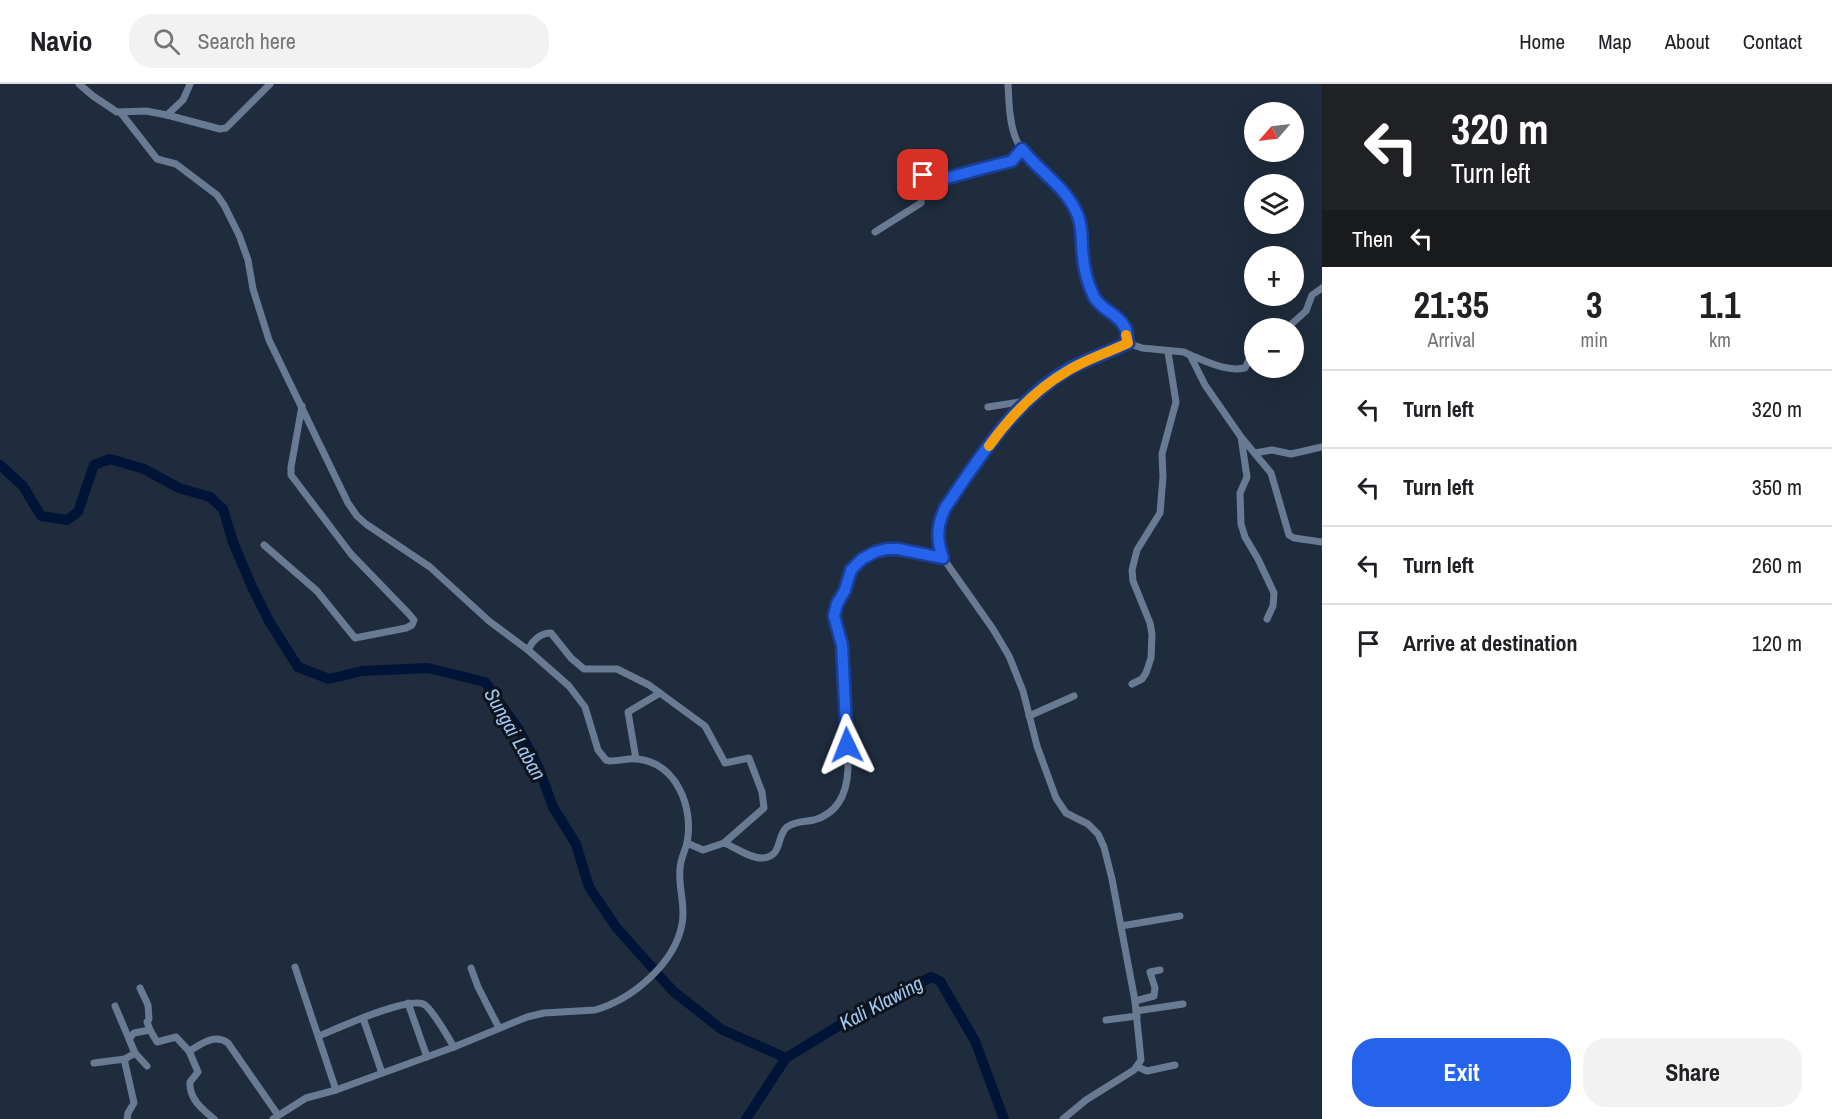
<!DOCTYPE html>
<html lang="en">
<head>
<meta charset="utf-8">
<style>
	:root { --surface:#fff; --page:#f2f2f2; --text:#202124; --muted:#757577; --line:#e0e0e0; --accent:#2563eb }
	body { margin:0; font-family:"Archivo Narrow",sans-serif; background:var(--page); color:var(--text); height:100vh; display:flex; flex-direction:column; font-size:22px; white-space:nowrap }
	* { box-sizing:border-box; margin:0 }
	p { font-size:20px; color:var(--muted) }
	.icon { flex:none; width:33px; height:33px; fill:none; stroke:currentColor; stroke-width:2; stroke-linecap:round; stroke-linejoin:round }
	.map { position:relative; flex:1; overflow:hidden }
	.side { display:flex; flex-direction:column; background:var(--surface); width:510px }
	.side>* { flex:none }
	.top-card { background:#202124; color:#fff; overflow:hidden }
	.needle { width:39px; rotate:242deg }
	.fabs { position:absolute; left:1244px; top:18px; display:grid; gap:12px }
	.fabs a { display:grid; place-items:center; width:60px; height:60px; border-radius:50%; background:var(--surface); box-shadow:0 6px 24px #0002; font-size:30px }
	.pin { position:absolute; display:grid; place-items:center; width:51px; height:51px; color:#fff; margin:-26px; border-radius:12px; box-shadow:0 3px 9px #0006 }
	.me { position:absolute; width:66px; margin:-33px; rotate:358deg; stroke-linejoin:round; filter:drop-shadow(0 0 4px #0008) }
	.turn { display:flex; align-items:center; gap:21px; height:126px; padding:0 30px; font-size:27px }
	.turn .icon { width:78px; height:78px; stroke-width:2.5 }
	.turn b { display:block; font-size:42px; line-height:51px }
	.then { display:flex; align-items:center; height:57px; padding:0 30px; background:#0003; gap:12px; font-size:22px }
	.eta { display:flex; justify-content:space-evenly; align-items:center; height:102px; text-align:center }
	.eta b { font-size:36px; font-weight:700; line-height:42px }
	.button { display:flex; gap:12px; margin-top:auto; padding:12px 30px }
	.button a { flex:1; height:69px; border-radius:24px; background:var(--accent); color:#fff; font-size:24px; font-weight:700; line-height:69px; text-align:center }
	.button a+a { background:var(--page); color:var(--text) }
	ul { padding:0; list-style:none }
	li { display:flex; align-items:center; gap:18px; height:78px; padding:0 30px; border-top:2px solid var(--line) }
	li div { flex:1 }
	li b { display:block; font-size:22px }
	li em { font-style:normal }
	header { display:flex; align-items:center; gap:36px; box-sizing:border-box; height:84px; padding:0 30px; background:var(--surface); border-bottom:2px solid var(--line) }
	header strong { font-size:28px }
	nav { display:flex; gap:33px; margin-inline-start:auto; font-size:21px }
	.search { width:420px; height:54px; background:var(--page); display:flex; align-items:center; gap:15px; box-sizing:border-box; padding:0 21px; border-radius:24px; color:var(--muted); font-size:22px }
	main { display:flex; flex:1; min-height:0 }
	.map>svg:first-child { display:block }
</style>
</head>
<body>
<header>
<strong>Navio</strong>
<div class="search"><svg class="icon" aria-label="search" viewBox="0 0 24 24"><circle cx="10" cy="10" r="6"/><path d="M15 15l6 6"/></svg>Search here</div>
<nav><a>Home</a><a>Map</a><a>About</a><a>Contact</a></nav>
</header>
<main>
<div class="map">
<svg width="1322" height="1035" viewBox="0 0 1322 1035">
	<rect width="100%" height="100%" fill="#1e2c3d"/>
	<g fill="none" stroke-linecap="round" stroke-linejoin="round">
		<g stroke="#001437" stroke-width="10">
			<polyline points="0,381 23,402 41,432 67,436 78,428 94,381 110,375 144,385 179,404 210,413 223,425 233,458 252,503 269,537 298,583 329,595 362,587 428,584 485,598 519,646 538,682 553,723 576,760 589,803 616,843 673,907 721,945 786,974"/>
			<polyline points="746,1035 786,974 879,917 900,909 931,893 940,897 975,957 1004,1035"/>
		</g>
		<g stroke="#697b93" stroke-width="7">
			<polyline points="79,0 93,12 117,28 146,27 167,31 220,45 226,44 270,0"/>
			<path d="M1008 0C1009 17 1009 38 1016 55 1029 86 1067 99 1078 133 1081 141 1081 151 1082 160 1083 179 1086 196 1095 213 1106 236 1122 225 1128 259L1069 286 1026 317 1010 333 945 424 938 444 937 458 943 474 993 545 1009 572 1023 607 1037 662 1056 714 1066 729 1088 740 1098 750 1104 763 1112 795 1135 917 1141 976 1134 986 1086 1016 1063 1035"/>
			<path d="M121 29 157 75 176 80 217 111 224 121 239 151 248 176 253 205 269 256 348 419 357 432 366 440 430 483 489 537 528 566 569 602 585 623 598 666 606 676 610 677C619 677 629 674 637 675 677 679 694 724 687 759 685 767 680 776 680 785 678 803 686 822 682 840 675 879 633 915 595 926L544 929 527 933 454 963 336 1006 306 1014 273 1035"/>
			<polyline points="167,31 183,16 190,0"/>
			<polyline points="875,148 921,119 923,91 931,88 947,94 984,84 1012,77 1022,65"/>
			<polyline points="1287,244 1306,227 1312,211 1322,204"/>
			<polyline points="1128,259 1142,264 1184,268 1190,271 1205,301 1241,353 1271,389 1289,451 1294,454 1322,458"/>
			<path d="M1190 271C1208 278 1226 288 1245 284L1254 266"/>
			<polyline points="988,323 1026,317"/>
			<polyline points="1241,353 1247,393 1240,409 1241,440 1245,453 1258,475 1274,509 1273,522 1267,535"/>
			<polyline points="1255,369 1272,366 1291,370 1322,363"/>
			<polyline points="264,461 317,507 355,554 406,544 412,541 414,536 408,529 351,470 291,391 291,383 302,322"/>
			<path d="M528 566C532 557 540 549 551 549L571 574 584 585H617L649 601 705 642 725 679 749 674 762 708 764 724 724 759"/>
			<polyline points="1132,600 1142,595 1146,589 1151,574 1152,550 1150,539 1133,497 1132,486 1137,466 1160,429 1163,393 1162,370 1176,318 1168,268"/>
			<polyline points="1029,632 1074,612"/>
			<polyline points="636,675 628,628 660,609"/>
			<path d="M687 759 703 766 724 759C735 763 751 775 763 774 783 772 776 752 787 743 795 737 805 738 814 736 839 729 847 708 848 685 847 644 842 602 842 561 842 550 832 541 834 530 835 521 841 514 845 505 854 486 852 477 875 468 897 460 921 470 943 474"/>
			<polyline points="1121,842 1180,832"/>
			<polyline points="295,883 336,1006"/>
			<polyline points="471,884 478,903 499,944"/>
			<polyline points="140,904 148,921 149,935 147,938 150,946"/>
			<polyline points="1135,917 1154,912 1155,904 1150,888 1160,886"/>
			<polyline points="408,919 427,973"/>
			<polyline points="115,922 129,955"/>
			<polyline points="1136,927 1183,920"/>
			<polyline points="363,934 382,989"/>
			<polyline points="1106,936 1137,932"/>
			<path d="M319 952C336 945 412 910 425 921 434 928 448 953 454 963"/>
			<path d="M189 967C202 960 214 949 228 959L278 1031"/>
			<polyline points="135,969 147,982"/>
			<polyline points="94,979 125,975"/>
			<polyline points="1138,983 1147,987 1175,981"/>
			<path d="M127 1035 128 1029 134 1019 125 979V975L135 969 129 955 134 949 150 946 157 958 176 953 189 967 198 988 190 998C189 1015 202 1025 214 1035"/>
		</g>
	</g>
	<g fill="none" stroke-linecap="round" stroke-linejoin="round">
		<g stroke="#184099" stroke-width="15">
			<path id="route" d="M847 661 842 561 834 532 837 520 845 506 851 486 862 475 875 468 887 465H898L943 474C936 455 937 442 945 424 980 373 1014 317 1069 285 1088 275 1109 268 1128 259 1127 255 1127 250 1126 246 1120 230 1102 227 1094 213 1088 200 1084 187 1083 173 1081 160 1083 144 1078 132 1068 104 1039 88 1022 65L1012 77 984 84 947 94 931 88 923 91"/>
		</g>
		<use href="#route" stroke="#2563eb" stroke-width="10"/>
		<path stroke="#f59e0b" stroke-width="10" d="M989 362C1011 331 1036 305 1069 286 1087 275 1109 268 1128 259L1126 251"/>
	</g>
	<g text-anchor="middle" stroke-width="6" stroke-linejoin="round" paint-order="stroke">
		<g font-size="20" font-style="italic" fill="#a3c7f4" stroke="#0d141c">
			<text transform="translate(515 650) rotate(60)" y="7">Sungai Laban</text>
			<text transform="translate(881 919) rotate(-28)" y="7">Kali Klawing</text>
		</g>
	</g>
</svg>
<div class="fabs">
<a><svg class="needle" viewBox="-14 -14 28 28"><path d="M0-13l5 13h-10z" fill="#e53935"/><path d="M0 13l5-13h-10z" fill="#757577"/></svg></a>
<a><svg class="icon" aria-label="layers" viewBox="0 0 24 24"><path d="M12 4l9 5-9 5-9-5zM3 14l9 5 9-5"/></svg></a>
<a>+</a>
<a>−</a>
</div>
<div class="pin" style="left:923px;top:91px;background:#d93025"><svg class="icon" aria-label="arrive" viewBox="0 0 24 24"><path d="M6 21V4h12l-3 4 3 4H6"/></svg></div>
<svg class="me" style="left:847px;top:661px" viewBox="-20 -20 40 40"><path d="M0-17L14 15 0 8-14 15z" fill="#2563eb" stroke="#fff" stroke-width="4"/></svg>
</div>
<section class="side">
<div class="top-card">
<div class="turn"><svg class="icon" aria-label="left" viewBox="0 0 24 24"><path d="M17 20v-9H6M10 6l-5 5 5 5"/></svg><div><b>320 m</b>Turn left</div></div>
<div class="then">Then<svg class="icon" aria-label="left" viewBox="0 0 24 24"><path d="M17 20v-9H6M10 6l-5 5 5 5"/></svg></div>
</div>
<div class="eta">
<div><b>21:35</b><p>Arrival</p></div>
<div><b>3</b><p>min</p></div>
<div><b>1.1</b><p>km</p></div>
</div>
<ul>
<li><svg class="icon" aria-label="left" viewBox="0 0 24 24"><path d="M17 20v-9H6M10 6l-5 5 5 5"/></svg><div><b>Turn left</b></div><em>320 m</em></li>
<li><svg class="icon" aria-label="left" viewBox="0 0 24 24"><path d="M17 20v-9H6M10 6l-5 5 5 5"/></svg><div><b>Turn left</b></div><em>350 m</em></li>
<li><svg class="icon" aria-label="left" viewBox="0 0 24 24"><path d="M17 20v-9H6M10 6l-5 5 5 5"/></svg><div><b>Turn left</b></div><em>260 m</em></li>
<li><svg class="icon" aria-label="arrive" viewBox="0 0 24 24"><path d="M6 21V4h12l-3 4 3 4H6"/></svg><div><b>Arrive at destination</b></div><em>120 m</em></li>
</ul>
<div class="button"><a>Exit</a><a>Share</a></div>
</section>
</main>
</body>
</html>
